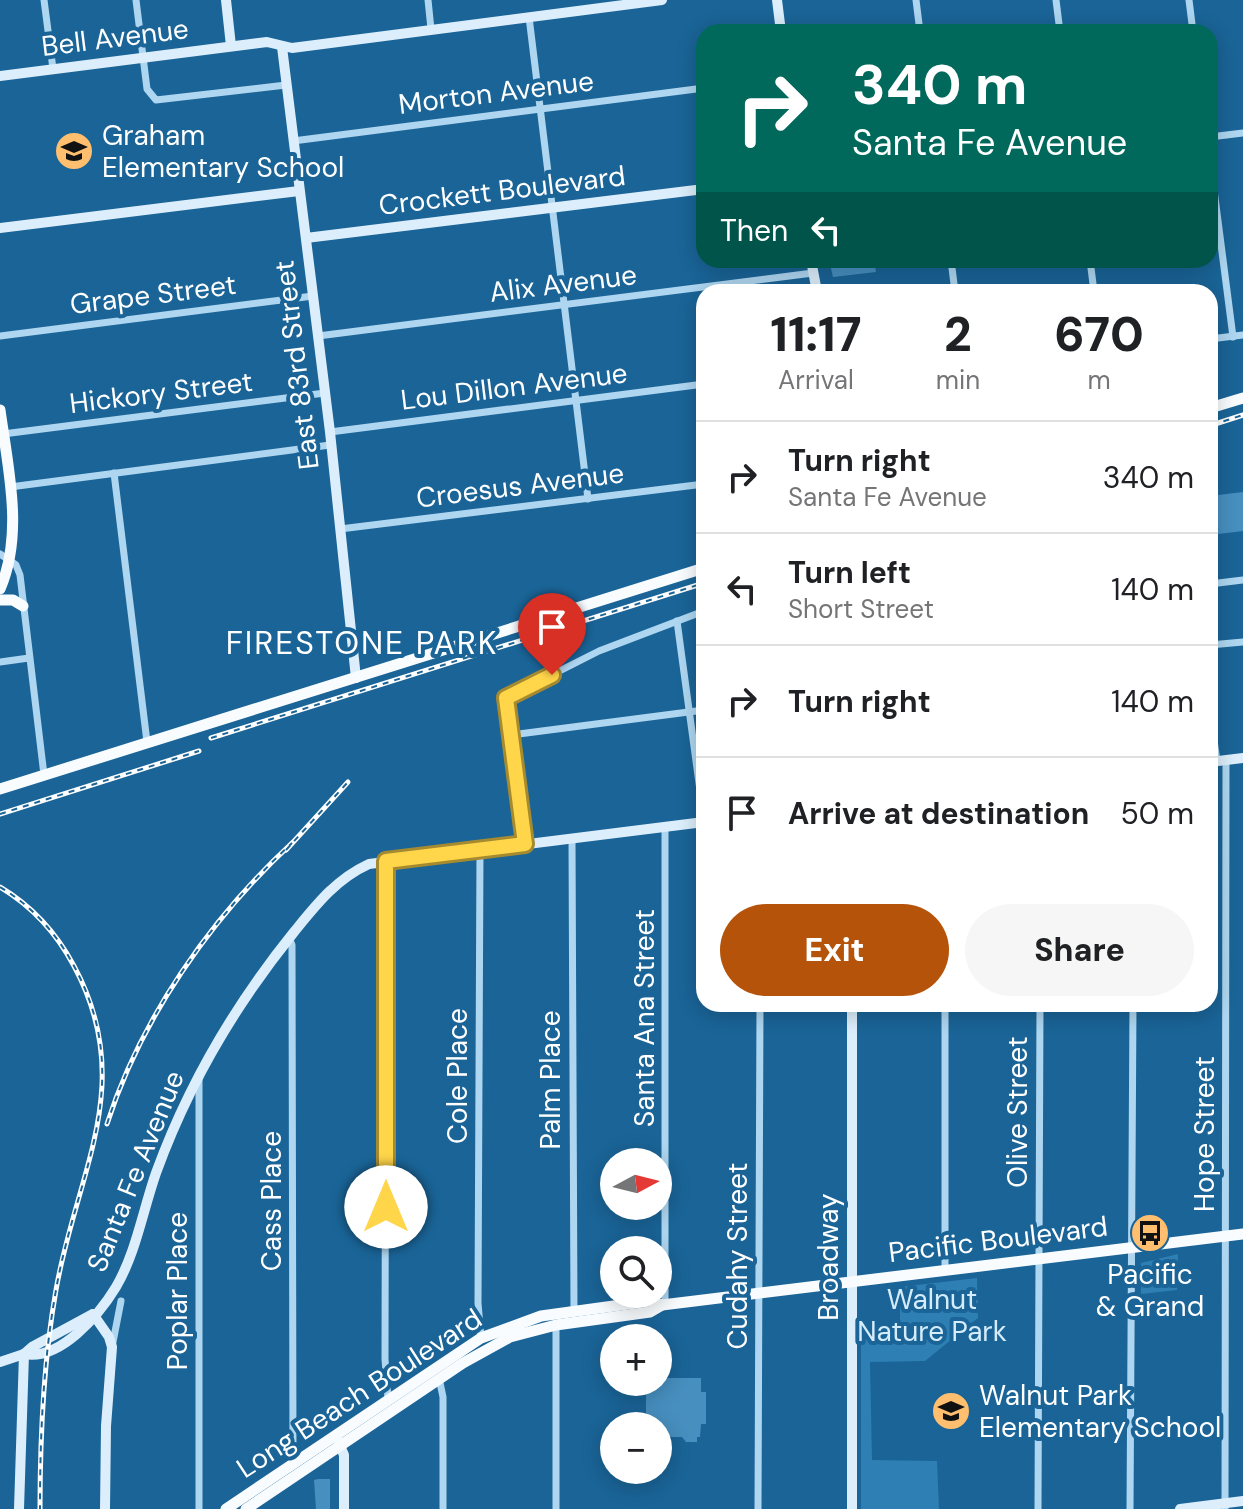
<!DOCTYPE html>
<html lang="en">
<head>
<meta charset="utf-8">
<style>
	:root { --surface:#fff; --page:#f6f6f6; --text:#202124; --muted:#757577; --line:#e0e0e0; --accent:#b45309 }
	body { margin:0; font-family:"DM Sans",sans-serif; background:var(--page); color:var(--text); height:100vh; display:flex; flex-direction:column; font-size:30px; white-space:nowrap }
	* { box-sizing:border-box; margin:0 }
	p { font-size:26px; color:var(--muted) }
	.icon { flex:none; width:44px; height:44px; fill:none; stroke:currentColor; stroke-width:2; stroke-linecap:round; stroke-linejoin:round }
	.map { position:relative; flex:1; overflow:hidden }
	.sheet { position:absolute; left:696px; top:284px; width:522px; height:728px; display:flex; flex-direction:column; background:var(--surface); border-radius:24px; box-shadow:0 4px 20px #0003 }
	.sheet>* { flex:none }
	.guide { position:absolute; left:696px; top:24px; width:522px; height:244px; border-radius:24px; box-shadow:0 4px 20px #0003; background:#00695c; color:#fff; overflow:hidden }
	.needle { width:52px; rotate:83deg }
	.buttons { position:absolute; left:600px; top:1148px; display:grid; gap:16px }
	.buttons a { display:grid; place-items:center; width:72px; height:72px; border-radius:50%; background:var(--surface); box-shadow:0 4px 20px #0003; font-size:40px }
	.pin { position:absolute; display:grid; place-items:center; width:68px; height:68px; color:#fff; margin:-82px -34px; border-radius:50% 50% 50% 0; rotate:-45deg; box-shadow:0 0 8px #0007 }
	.pin .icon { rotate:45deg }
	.me { position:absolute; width:88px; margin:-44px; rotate:0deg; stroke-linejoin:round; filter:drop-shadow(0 0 6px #0008) }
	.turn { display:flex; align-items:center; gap:28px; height:168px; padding:0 24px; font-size:36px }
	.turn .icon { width:104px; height:104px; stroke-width:2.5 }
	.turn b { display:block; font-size:56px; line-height:68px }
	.then { display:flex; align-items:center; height:76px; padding:0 24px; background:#0003; gap:16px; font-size:30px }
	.eta { display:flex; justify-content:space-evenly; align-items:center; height:136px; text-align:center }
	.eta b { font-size:48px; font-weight:800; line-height:56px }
	.button { display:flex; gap:16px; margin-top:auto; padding:16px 24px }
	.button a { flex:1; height:92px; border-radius:48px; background:var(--accent); color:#fff; font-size:32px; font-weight:800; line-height:92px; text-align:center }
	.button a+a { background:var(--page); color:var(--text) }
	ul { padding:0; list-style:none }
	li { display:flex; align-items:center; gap:24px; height:112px; padding:0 24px; border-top:2px solid var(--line) }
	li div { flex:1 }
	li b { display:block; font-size:30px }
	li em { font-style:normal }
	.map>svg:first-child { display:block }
</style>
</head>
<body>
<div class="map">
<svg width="1243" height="1509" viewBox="0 0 1243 1509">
	<rect width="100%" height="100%" fill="#1a6497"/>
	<g fill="#2e7fb4">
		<polygon points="1178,1254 1177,1290 1141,1294 1141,1263"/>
		<polygon points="977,1278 978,1318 925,1361 870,1362 872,1460 937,1461 939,1509 861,1509 861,1326 900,1326 900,1287"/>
	</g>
	<g fill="#478fbf">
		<polygon points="829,260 874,260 876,272 833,277"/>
		<polygon points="1243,492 1243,531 1210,535 1210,496"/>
		<polygon points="658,1378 701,1378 701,1392 706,1392 706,1424 701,1424 700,1437 697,1437 697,1442 686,1442 682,1437 658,1437 658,1426 646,1426 646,1384 658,1382"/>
		<polygon points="318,1479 330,1479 330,1509 316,1509 314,1480"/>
	</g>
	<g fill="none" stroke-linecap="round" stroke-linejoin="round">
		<g stroke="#aed6f0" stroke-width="7">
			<polyline points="44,0 53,69"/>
			<polyline points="136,0 147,89 156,100 286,85"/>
			<polyline points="428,0 431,29"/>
			<polyline points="916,0 920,32"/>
			<polyline points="1056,0 1060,32"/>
			<polyline points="1189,0 1193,32"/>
			<polyline points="529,17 588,499"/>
			<polyline points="1210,137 1243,133"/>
			<polyline points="293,141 704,88"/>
			<polyline points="1210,159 1233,337"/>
			<polyline points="951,260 955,292"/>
			<polyline points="1090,260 1094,292"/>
			<polyline points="0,336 313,296"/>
			<polyline points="318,336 813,273"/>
			<polyline points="1210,339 1243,335"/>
			<polyline points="330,432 704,384"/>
			<polyline points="3,434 325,393"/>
			<polyline points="114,473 147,742"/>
			<polyline points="10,487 330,445"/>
			<polyline points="340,529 704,484"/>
			<polyline points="0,554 16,565 20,575 44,775"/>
			<polyline points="1210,584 1243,580"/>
			<polyline points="677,621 704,820"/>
			<polyline points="1210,645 1243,642"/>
			<polyline points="0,662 29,658"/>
			<polyline points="1210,712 1217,761"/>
			<polyline points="511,735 704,710"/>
			<polyline points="572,839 574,1312"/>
			<polyline points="525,844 506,698 599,651 704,611"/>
			<polyline points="480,850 478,1303 481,1338"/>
			<polyline points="386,861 385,1359 388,1399"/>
			<polyline points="289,938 292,945 293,1464"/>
			<polyline points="199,1079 199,1509"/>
			<polyline points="945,1269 945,1004"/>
			<polyline points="665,1305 665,827"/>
			<polyline points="556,1324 556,1509"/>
			<polyline points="113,1342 121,1301"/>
			<polyline points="439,1378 443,1397 443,1509"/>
			<polyline points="758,1509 760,1004"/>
			<polyline points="1038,1509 1040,1004"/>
			<polyline points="1130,1509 1133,1004"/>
			<polyline points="1225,1509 1226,760"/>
		</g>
		<g stroke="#dceefb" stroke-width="10">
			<polyline points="226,0 231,46"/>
			<polyline points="777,0 781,32"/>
			<polyline points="282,47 330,432 356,678"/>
			<polyline points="0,76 267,42 292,48 662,0"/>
			<polyline points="0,228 299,191"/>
			<polyline points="306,238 704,189"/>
			<polyline points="811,260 817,292"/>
			<polyline points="1210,762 1243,758"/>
			<polyline points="93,1314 109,1337 112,1347 106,1426 105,1509"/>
			<path d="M24 1354C60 1361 99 1315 116 1287 136 1253 143 1210 156 1173 188 1085 235 1005 294 932 316 905 336 879 369 864L704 822"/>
			<polyline points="0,1362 24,1354 32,1347 93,1314"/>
			<polyline points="338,1441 344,1455 344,1509"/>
			<polyline points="19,1509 24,1354"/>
			<polyline points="852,1509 852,1004"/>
			<polyline points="1180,1509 1243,1501"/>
		</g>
		<g stroke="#f8fcff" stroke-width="11">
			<polyline points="1210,408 1243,398"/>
			<path d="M0 410C8 468 24 534 0 589"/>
			<polyline points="0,600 13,600 23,606"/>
			<polyline points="0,789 704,568"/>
			<polyline points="226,1509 481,1338 541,1316 650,1301 662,1305"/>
			<polyline points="246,1509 463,1363 510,1337 556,1325 650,1312 662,1305 1243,1234"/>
		</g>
		<g stroke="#fff" stroke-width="5">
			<g id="rail">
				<polyline points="1212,425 1243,415"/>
				<polyline points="211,738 704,583"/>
				<polyline points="0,814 199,751"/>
				<polyline points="286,850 348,782"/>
				<path d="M0 887C32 906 57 934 74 966 138 1085 76 1173 56 1290 43 1363 40 1435 40 1509"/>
				<path d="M107 1124C141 1018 211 918 292 843"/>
			</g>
		</g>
		<use href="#rail" stroke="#1a6497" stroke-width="2" stroke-dasharray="6" stroke-linecap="butt"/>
	</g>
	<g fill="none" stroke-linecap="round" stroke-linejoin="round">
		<g stroke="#a68a30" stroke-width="20">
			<polyline id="route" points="386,1207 386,861 525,844 506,698 552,675"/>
		</g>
		<use href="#route" stroke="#ffd54a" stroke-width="14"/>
	</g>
	<defs>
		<g id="school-disc" transform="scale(2)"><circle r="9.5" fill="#ffbf6e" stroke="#1a6497"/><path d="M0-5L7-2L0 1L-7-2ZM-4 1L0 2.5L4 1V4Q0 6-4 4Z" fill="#111"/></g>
		<g id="bus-disc" transform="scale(2)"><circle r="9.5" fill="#ffbf6e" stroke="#1a6497"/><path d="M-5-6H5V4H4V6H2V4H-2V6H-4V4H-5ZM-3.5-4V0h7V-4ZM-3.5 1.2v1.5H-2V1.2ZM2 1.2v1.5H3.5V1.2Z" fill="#111"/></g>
	</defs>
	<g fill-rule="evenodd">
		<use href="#school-disc" x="74" y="151"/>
		<use href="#bus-disc" x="1150" y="1233"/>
		<use href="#school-disc" x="951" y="1411"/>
	</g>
	<g text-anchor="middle" stroke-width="8" stroke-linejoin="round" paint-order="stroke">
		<g font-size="28" fill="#fff" stroke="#1a6497">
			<text transform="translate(115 37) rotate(-7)" y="10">Bell Avenue</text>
			<text transform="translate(496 92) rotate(-7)" y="10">Morton Avenue</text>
			<text transform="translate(502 190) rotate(-7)" y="10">Crockett Boulevard</text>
			<text transform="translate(563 283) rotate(-7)" y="10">Alix Avenue</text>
			<text transform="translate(153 294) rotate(-7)" y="10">Grape Street</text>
			<text transform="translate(296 365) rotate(-97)" y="10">East 83rd Street</text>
			<text transform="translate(514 386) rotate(-7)" y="10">Lou Dillon Avenue</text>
			<text transform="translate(161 392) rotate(-7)" y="10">Hickory Street</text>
			<text transform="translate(520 485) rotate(-7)" y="10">Croesus Avenue</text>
			<text transform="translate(644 1018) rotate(-90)" y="10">Santa Ana Street</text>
			<text transform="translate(457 1076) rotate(-90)" y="10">Cole Place</text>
			<text transform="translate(550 1080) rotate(-90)" y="10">Palm Place</text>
			<text transform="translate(1017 1112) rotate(-90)" y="10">Olive Street</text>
			<text transform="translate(1204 1134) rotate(-90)" y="10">Hope Street</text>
			<text transform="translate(135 1171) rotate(-68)" y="10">Santa Fe Avenue</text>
			<text transform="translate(271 1201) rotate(-90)" y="10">Cass Place</text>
			<text transform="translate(998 1239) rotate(-7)" y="10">Pacific Boulevard</text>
			<text transform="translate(737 1256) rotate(-90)" y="10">Cudahy Street</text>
			<text transform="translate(828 1257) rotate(-90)" y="10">Broadway</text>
			<text transform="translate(177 1291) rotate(-90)" y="10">Poplar Place</text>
			<text transform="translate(359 1393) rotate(-33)" y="10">Long Beach Boulevard</text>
		</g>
		<g font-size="28" fill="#fff" stroke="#1a6497" text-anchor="start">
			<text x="102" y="145">Graham<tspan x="102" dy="32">Elementary School</tspan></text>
			<text x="1150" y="1284" text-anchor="middle">Pacific<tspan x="1150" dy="32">&amp; Grand</tspan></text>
			<text x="979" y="1405">Walnut Park<tspan x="979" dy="32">Elementary School</tspan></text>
		</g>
		<g font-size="28" fill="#d5ecfb" stroke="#1a6497">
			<text x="932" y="1309">Walnut<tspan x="932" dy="32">Nature Park</tspan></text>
		</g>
		<g font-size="32" letter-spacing="2" fill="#fff" stroke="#1a6497">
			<text x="362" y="654">FIRESTONE PARK</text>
		</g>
	</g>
</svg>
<div class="buttons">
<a><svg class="needle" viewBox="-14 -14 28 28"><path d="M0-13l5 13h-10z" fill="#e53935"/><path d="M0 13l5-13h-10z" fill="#757577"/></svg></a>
<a><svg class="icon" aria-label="search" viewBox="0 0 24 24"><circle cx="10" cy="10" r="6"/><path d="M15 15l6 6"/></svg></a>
<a>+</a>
<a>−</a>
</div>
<div class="pin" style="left:552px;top:675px;background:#d93025"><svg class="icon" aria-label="arrive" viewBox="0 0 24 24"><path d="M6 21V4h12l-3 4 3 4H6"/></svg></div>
<svg class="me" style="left:386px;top:1207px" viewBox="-20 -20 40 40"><circle r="19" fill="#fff"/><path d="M0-13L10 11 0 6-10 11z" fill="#ffd54a"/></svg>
<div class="guide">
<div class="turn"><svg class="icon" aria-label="right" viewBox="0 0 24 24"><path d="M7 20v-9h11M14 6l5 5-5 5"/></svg><div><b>340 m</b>Santa Fe Avenue</div></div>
<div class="then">Then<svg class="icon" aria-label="left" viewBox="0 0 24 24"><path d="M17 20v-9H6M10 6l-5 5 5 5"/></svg></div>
</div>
<section class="sheet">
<div class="eta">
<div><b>11:17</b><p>Arrival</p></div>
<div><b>2</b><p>min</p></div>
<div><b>670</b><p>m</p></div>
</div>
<ul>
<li><svg class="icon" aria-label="right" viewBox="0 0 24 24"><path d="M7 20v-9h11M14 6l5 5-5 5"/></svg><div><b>Turn right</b><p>Santa Fe Avenue</p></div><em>340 m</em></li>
<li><svg class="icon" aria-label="left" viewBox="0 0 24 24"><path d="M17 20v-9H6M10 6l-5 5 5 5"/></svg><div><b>Turn left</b><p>Short Street</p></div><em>140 m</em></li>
<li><svg class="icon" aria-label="right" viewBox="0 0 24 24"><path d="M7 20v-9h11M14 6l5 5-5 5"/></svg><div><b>Turn right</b></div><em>140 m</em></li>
<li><svg class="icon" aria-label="arrive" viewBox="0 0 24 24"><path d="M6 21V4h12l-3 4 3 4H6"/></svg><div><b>Arrive at destination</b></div><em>50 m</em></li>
</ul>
<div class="button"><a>Exit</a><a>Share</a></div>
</section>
</div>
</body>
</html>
